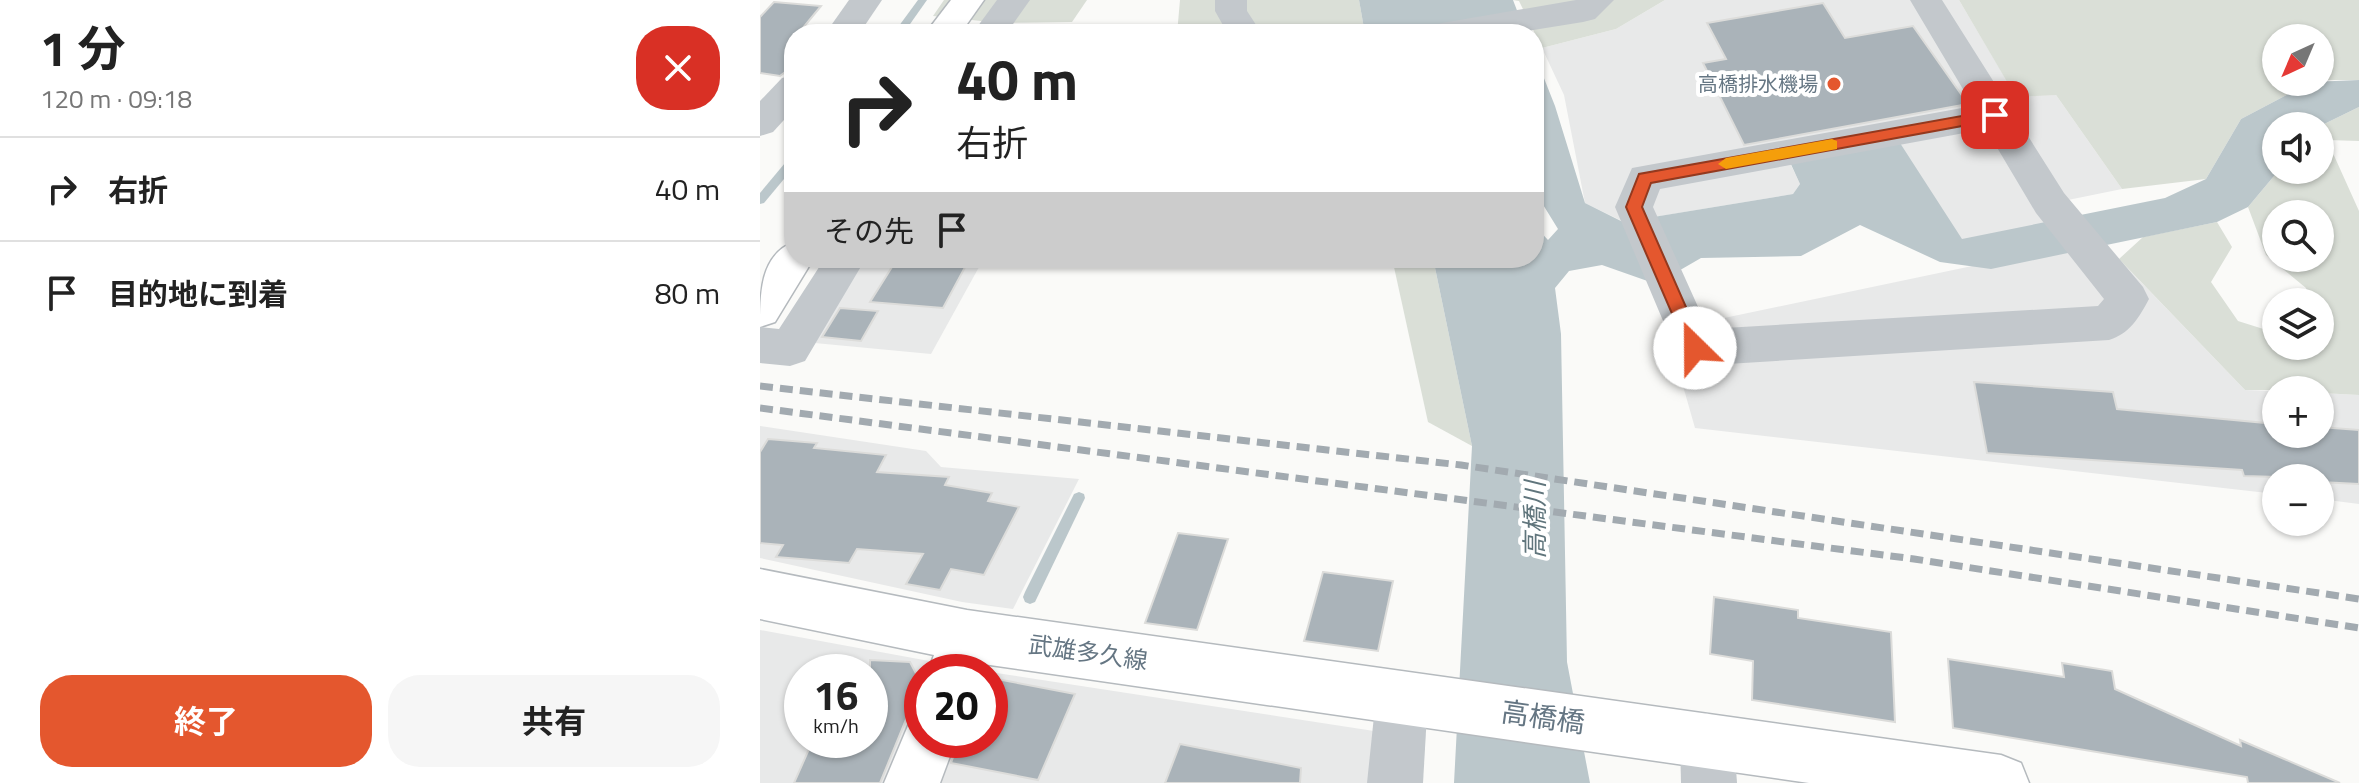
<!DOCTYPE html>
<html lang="ja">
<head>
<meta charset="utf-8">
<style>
	:root { --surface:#fff; --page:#f6f6f6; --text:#222; --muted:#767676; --line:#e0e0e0; --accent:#e4572e }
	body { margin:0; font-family:"Titillium Web","Noto Sans JP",sans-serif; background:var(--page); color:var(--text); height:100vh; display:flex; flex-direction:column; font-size:30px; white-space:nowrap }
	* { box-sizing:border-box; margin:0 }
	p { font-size:26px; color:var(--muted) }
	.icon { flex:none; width:44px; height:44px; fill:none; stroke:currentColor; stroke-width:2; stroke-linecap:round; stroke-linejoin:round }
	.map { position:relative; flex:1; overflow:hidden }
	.sheet { display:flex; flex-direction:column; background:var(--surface); width:760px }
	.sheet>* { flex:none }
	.banner { position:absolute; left:24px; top:24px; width:760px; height:244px; border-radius:32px; box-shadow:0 2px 6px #0004; background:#fff; color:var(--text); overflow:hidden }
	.needle { width:52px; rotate:224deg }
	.fabs { position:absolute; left:1502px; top:24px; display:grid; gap:16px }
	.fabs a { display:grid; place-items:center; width:72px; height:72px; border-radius:50%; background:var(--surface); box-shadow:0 2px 6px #0004; font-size:40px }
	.speed { position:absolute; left:24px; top:654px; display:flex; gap:16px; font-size:40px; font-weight:700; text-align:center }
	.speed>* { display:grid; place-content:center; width:104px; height:104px; border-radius:50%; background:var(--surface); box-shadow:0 2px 6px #0004; line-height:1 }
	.speed small { font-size:20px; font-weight:400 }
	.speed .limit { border:12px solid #d22; background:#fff; color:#111 }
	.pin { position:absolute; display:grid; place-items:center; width:68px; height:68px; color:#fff; margin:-34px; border-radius:16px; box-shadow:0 4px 12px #0006 }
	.me { position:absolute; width:88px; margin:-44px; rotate:337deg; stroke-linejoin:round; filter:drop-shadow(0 0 6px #0008) }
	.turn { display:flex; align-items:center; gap:28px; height:168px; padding:0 40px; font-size:36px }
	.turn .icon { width:104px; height:104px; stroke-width:2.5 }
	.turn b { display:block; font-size:56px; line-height:68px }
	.then { display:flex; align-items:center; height:76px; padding:0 40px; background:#0003; gap:16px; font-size:30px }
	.round { display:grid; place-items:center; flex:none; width:84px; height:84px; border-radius:32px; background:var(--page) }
	.summary { display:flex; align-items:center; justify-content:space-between; height:136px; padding:0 40px }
	h1 { font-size:48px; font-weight:700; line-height:60px }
	.button { display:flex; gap:16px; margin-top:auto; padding:16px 40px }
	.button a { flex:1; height:92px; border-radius:32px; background:var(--accent); color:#fff; font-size:32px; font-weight:700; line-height:92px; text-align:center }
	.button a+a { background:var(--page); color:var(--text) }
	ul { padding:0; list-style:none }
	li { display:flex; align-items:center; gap:24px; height:104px; padding:0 40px; border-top:2px solid var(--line) }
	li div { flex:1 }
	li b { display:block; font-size:30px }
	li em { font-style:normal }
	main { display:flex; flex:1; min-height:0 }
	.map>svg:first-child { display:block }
</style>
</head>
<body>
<main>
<section class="sheet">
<div class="summary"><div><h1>1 分</h1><p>120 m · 09:18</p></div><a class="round" style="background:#d93025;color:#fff"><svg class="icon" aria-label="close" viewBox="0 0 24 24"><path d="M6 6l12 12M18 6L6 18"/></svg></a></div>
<ul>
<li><svg class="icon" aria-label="right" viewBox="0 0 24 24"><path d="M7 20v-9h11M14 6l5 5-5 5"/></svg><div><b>右折</b></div><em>40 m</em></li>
<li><svg class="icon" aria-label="arrive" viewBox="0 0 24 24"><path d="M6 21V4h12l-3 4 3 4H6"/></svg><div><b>目的地に到着</b></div><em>80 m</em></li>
</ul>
<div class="button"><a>終了</a><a>共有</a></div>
</section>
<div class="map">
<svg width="1599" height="783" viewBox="0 0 1599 783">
	<rect width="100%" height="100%" fill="#fafaf8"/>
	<g fill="#e8e9e9" fill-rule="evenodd">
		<polygon points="905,0 1199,0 1256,96 1296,95 1362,189 1303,201 1485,390 1516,391 1516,434 1560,434 1560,393 1599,395 1599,504 1560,499 1560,478 1516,478 1516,494 935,428 907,330 1217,265 1029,161 1040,184 1033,194 864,222 825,203 804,95 782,48 856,29"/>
		<polygon points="96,258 224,258 171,354 44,342"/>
		<polygon points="0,426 166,451 181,467 319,479 253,609 202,602 0,558"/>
		<path d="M0 630 229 672H162V740H230V672L627 733 622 783H0ZM42 672H110V740H42Z"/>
	</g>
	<g fill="#dadfd7" fill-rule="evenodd">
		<polygon points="184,0 327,0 312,22 240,23 173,16"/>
		<polygon points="420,0 599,0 605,34 417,34"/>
		<polygon points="753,0 905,0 856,29 782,48 759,1"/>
		<polygon points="1199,0 1599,0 1599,80 1560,80 1560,38 1516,38 1516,82 1551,82 1481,119 1446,179 1362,189 1296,95 1256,97"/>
		<path d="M1599 107V141L1567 140 1599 211V395L1560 393V390H1485L1359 259 1383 237 1457 222 1472 247 1451 282 1478 321 1516 333V346H1560V302H1549L1546 288 1506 255 1488 207 1519 170H1560V126ZM1516 214H1560V258H1516Z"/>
		<polygon points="632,258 673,258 712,446 668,422"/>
	</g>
	<g fill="#bbc7cb">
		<polygon points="599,0 753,0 766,34 605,34"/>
		<polygon points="774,53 795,106 825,203 863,222 1033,194 1040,184 1029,160 1140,143 1202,239 1405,198 1446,179 1481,119 1551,82 1599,80 1599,107 1560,126 1516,126 1516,170 1519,170 1488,207 1457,222 1231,269 1180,262 1100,225 1041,256 941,258 896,284 842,265 809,271 795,288 801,334 807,662 830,783 694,783 712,446 673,258 774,258 774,225 788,240 798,229 774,190"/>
	</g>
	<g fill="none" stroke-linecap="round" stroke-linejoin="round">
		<g fill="#bbc7cb" fill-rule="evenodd">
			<polygon points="158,0 167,0 143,34 133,34"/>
			<polygon points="34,156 34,167 4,203 0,204 0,193 30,157"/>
			<polygon points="319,492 324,494 325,498 275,602 270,604 265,602 263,597 265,592 314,494"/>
		</g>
	</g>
	<g fill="#aab3b9" stroke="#dcdcda" stroke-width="2">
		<polygon points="14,2 61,6 38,34 34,34 34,65 20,76 0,73 0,17"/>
		<polygon points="1063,3 1085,38 1153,26 1208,104 984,145 943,63 966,59 947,23"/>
		<polygon points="177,258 210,258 183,308 110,302 137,259 174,262"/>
		<polygon points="80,308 118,311 101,341 62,337"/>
		<polygon points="1214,382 1353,392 1357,409 1516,424 1516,434 1560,434 1560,427 1599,430 1599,484 1560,482 1560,478 1484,476 1482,470 1227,453"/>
		<polygon points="8,439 57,443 54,448 126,455 117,472 189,477 185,485 232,493 228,501 259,507 224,575 191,569 180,590 146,584 163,554 97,549 89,563 16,557 23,545 0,543 0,452"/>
		<polygon points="418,533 468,539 437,630 385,623"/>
		<polygon points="563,572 633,581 618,651 544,641"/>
		<polygon points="954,597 1038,610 1038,618 1131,632 1135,722 992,700 993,661 950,654"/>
		<polygon points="1188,659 1304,677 1302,663 1352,671 1355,689 1481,746 1480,740 1580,783 1488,783 1487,777 1193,728"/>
		<polygon points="110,660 150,662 161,683 120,783 34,783 53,740 110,740"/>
		<polygon points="237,679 315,694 278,780 191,763 199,740 230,740 230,693"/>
		<polygon points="420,744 541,768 540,783 405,783"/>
	</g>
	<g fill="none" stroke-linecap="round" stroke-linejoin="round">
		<g stroke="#b5babe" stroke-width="3">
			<g id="major">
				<polygon points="0,569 207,610 1241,755 1261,763 1269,783 1049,783 223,664 220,672 168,672 174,655 0,619"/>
				<polygon points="162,716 162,740 196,740 180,783 124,783 150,721"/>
			</g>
		</g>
		<g stroke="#b4b9bd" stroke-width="3">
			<g id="highway">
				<polygon points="191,0 224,0 200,34 165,34"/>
				<path d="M34 242V258H54L15 322 0 327C0 294 0 255 34 242Z"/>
			</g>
		</g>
		<g fill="#c3c8cc" fill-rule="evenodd">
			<polygon points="89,0 122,0 99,34 65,34"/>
			<polygon points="237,0 270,0 246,34 212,34"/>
			<polygon points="455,0 487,0 487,11 502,34 468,34 455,11"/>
			<polygon points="816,0 854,0 835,19 823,22 749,34 665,34 670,26 682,23"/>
			<path d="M1150 0H1182L1304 193 1383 287 1389 299C1379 318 1369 334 1349 340L935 366 920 361 855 207 872 168 1213 106ZM1226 129 1276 213 1344 299 1338 306 948 329 893 207 900 189Z"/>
			<polygon points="34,75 34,109 13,132 0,136 0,101 22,78"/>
			<polygon points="65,258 106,258 45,361 30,366 0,363 0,327 19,329"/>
			<polygon points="642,671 661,678 668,697 663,783 607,783 616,697 623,678"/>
			<polygon points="947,713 966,721 974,740 977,783 921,783 920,740 928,721"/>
		</g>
		<use href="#major" fill="#fff" fill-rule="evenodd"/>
		<use href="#highway" fill="#fff" fill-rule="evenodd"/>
		<g stroke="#a2aab0" stroke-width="7" stroke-dasharray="13 7" stroke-linecap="butt">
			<polyline points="0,386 701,465 1599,599"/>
			<polyline points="0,408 1154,559 1599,628"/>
		</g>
	</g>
	<polygon fill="#e4572e" stroke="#94391e" stroke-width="2" points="1235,110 1242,115 1240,119 891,183 882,207 944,348 942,353 929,353 866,207 879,174"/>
	<polygon fill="#f59e0b" points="1072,139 1077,141 1077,149 966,169 958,164 966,158"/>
	<circle fill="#e4572e" stroke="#fff" stroke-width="3" cx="1074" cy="84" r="8"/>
	<g text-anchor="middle" stroke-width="8" stroke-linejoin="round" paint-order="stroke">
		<g font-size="20" fill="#657683" stroke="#fff" text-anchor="end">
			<text x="1058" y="91">高橋排水機場</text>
		</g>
		<g font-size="24" fill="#657683" stroke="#fff">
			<text transform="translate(328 653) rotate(8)" y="8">武雄多久線</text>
		</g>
		<g font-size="26" font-style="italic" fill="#60757c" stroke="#fff">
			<text transform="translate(775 520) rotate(-90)" y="9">高橋川</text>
		</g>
		<g font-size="28" fill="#657683" stroke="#fff">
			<text transform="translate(783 717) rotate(8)" y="10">高橋橋</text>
		</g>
	</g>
</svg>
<div class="fabs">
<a><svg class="needle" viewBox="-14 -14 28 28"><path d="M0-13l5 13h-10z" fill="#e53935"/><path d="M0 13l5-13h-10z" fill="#767676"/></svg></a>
<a><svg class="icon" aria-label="sound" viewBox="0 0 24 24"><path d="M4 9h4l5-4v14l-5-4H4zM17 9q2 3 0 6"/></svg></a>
<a><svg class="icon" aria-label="search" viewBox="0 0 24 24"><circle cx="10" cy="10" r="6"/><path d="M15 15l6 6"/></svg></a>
<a><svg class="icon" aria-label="layers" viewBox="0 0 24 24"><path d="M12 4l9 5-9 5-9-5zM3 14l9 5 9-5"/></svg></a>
<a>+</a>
<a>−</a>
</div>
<div class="speed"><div>16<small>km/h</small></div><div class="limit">20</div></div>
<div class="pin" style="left:1235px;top:115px;background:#d93025"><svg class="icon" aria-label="arrive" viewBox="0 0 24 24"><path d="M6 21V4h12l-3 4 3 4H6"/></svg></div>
<svg class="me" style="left:935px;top:348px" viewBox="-20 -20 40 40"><circle r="19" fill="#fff"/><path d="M0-13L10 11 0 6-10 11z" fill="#e4572e"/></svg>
<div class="banner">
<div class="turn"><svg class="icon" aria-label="right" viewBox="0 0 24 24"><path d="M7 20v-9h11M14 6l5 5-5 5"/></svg><div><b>40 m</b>右折</div></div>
<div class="then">その先<svg class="icon" aria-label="arrive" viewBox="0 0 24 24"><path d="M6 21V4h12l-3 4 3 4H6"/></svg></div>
</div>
</div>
</main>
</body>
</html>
